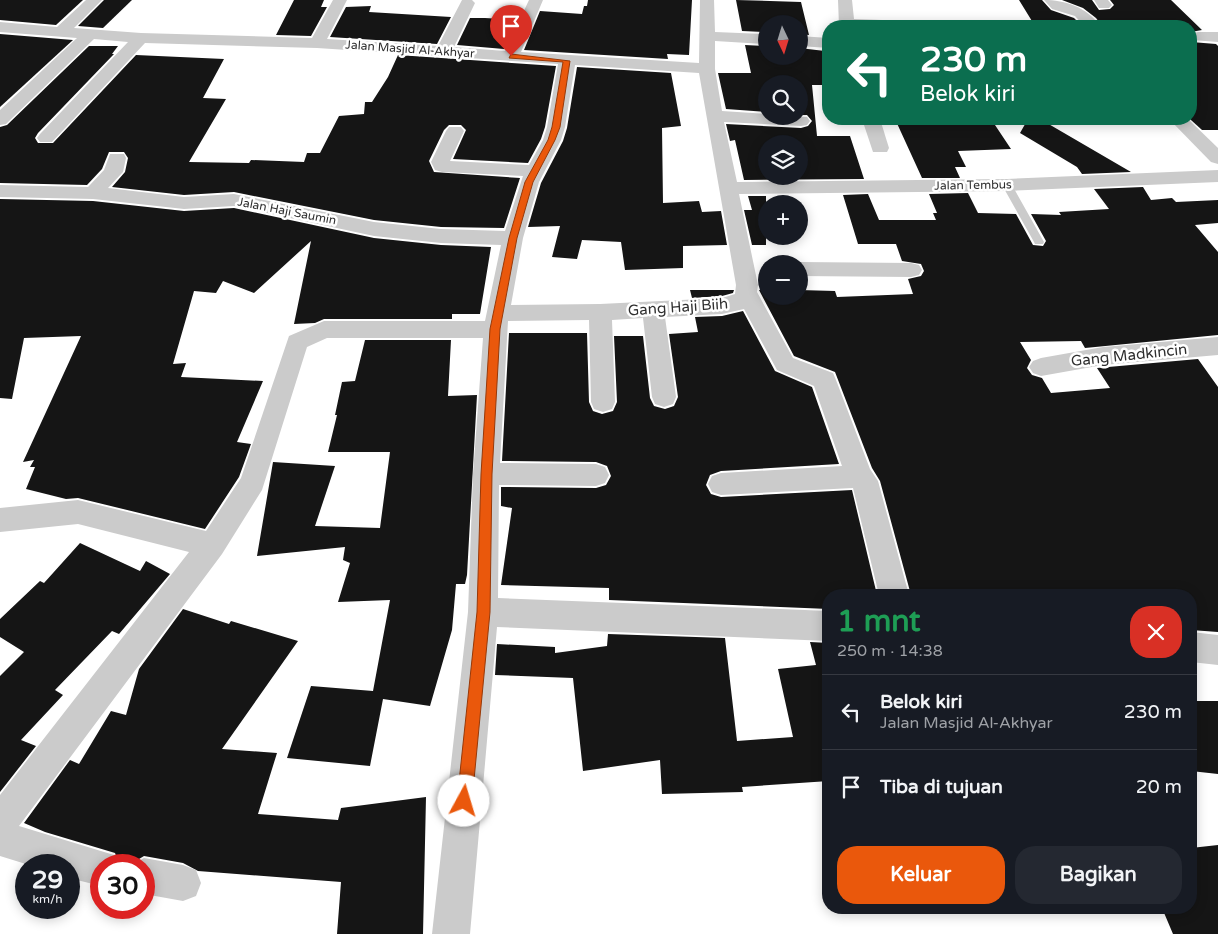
<!DOCTYPE html>
<html lang="id">
<head>
<meta charset="utf-8">
<style>
	:root { --surface:#171b24; --page:#242831; --text:#f1f3f6; --muted:#9ea1a6; --line:#363941; --accent:#ea580c }
	body { margin:0; font-family:"Varela Round",sans-serif; background:var(--page); color:var(--text); height:100vh; display:flex; flex-direction:column; font-size:19px; white-space:nowrap }
	* { box-sizing:border-box; margin:0 }
	p { font-size:16px; color:var(--muted) }
	.icon { flex:none; width:28px; height:28px; fill:none; stroke:currentColor; stroke-width:2; stroke-linecap:round; stroke-linejoin:round }
	.map { position:relative; flex:1; overflow:hidden }
	.drawer { position:absolute; left:822px; top:589px; width:375px; height:325px; display:flex; flex-direction:column; background:var(--surface); border-radius:20px; box-shadow:0 2px 12px #0003 }
	.drawer>* { flex:none }
	.top-card { position:absolute; left:822px; top:20px; width:375px; height:105px; border-radius:20px; box-shadow:0 2px 12px #0003; background:#0b6e4f; color:#fff; overflow:hidden }
	.needle { width:32px; rotate:176deg }
	.buttons { position:absolute; left:758px; top:15px; display:grid; gap:10px }
	.buttons a { display:grid; place-items:center; width:50px; height:50px; border-radius:50%; background:var(--surface); box-shadow:0 2px 12px #0003; font-size:25px }
	.speed { position:absolute; left:15px; top:854px; display:flex; gap:10px; font-size:25px; font-weight:700; text-align:center }
	.speed>* { display:grid; place-content:center; width:65px; height:65px; border-radius:50%; background:var(--surface); box-shadow:0 2px 12px #0003; line-height:1 }
	.speed small { font-size:12px; font-weight:400 }
	.speed .limit { border:8px solid #d22; background:#fff; color:#111 }
	.pin { position:absolute; display:grid; place-items:center; width:42px; height:42px; color:#fff; margin:-51px -21px; border-radius:50% 50% 50% 0; rotate:-45deg; box-shadow:0 0 5px #0007 }
	.pin .icon { rotate:45deg }
	.me { position:absolute; width:55px; margin:-28px; rotate:6deg; stroke-linejoin:round; filter:drop-shadow(0 0 4px #0008) }
	.turn { display:flex; align-items:center; gap:18px; height:105px; padding:0 15px; font-size:22px }
	.turn .icon { width:65px; height:65px; stroke-width:2.5 }
	.turn b { display:block; font-size:35px; line-height:42px }
	.round { display:grid; place-items:center; flex:none; width:52px; height:52px; border-radius:20px; background:var(--page) }
	.summary { display:flex; align-items:center; justify-content:space-between; height:85px; padding:0 15px }
	h1 { font-size:30px; font-weight:800; line-height:38px; color:#1e9e55 }
	.cta { display:flex; gap:10px; margin-top:auto; padding:10px 15px }
	.cta a { flex:1; height:58px; border-radius:20px; background:var(--accent); color:#fff; font-size:20px; font-weight:800; line-height:58px; text-align:center }
	.cta a+a { background:var(--page); color:var(--text) }
	ul { padding:0; list-style:none }
	li { display:flex; align-items:center; gap:15px; height:75px; padding:0 15px; border-top:1px solid var(--line) }
	li div { flex:1 }
	li b { display:block; font-size:19px }
	li em { font-style:normal }
	.map>svg:first-child { display:block }
</style>
</head>
<body>
<div class="map">
<svg width="1218" height="934" viewBox="0 0 1218 934">
	<rect width="100%" height="100%" fill="#fff"/>
	<g fill="#151515" fill-rule="evenodd">
		<polygon points="0,0 83,0 56,25 0,20"/>
		<polygon points="104,0 132,0 103,28 78,26"/>
		<polygon points="294,0 324,0 321,7 327,7 311,36 276,35"/>
		<polygon points="588,0 692,0 689,55 667,54 668,59 524,50 540,11 582,14 584,6 587,6"/>
		<polygon points="736,0 801,2 809,35 799,34 799,24 766,24 766,32 742,31"/>
		<polygon points="1019,0 1042,0 1051,10 1074,18 1082,26 1035,26"/>
		<polygon points="1062,0 1092,0 1099,10 1110,9 1114,5 1110,0 1171,0 1202,30 1191,32 1191,26 1102,26 1096,18 1083,8"/>
		<polygon points="371,6 369,12 451,17 437,44 330,37 346,7"/>
		<polygon points="470,18 485,18 517,20 504,49 457,45"/>
		<polygon points="0,34 73,40 0,107"/>
		<polygon points="1191,42 1216,44 1218,46 1218,130 1202,130 1191,120"/>
		<path d="M745 45 766 46V56H799V48L825 51 829 64V85H812L817 136H850L864 179 744 180 735 140 730 141 726 124 801 128 808 126 812 121 807 115H799V84H766V112L726 109 718 73H751ZM766 144H799V176H766Z"/>
		<polygon points="89,46 118,46 112,54 114,54 38,133 35,138 38,143 53,143 136,55 224,59 203,98 226,99 189,162 249,163 251,160 304,162 307,153 320,153 339,116 364,114 365,102 372,102 388,77 398,55 556,66 545,127 541,139 528,163 453,159 466,130 461,125 449,125 444,130 429,161 434,172 520,178 504,228 441,227 374,220 234,192 184,195 112,187 125,172 128,158 124,152 109,152 102,169 87,185 0,183 0,127 7,125"/>
		<polygon points="577,67 671,73 681,126 662,128 663,203 699,201 702,212 721,211 727,245 683,246 683,268 625,270 621,242 582,240 577,259 552,257 560,226 528,227 541,183 563,141 567,128"/>
		<polygon points="895,119 991,119 1011,149 958,151 966,167 955,167 960,178 922,178"/>
		<polygon points="1028,119 1040,119 1131,172 1082,174 1077,167 1020,133"/>
		<polygon points="1143,187 1151,200 1172,198 1176,202 1218,200 1218,223 1195,225 1218,252 1218,335 1085,348 1081,341 1020,342 1031,360 1027,368 1032,375 1042,378 1051,393 1110,388 1097,368 1198,359 1218,387 1218,632 1191,630 1191,595 911,595 880,481 872,468 835,372 794,356 759,290 766,290 766,296 799,296 799,290 835,291 837,297 913,294 908,279 921,276 924,271 921,264 902,261 896,244 858,244 843,195 868,194 879,220 936,220 933,213 937,213 929,194 968,193 978,213 1016,214 1033,245 1043,246 1046,241 1031,214 1061,215 1059,212 1109,209 1094,189"/>
		<polygon points="748,196 766,196 766,245 752,245 744,210 752,210"/>
		<polygon points="0,199 93,201 184,211 234,208 374,238 441,245 491,247 480,314 452,314 452,319 324,319 315,323 294,324 311,241 254,293 223,281 216,293 194,291 173,364 186,363 181,377 263,381 237,442 251,444 239,477 205,529 78,498 66,499 26,489 35,467 30,467 34,460 23,462 81,336 24,338 12,399 0,398"/>
		<polygon points="690,290 734,290 733,293 722,296 692,298"/>
		<polygon points="743,311 775,371 812,387 839,464 721,471 710,475 706,485 711,494 721,497 852,490 877,595 829,595 829,609 609,600 609,588 501,585 512,508 501,506 501,487 596,488 606,485 611,476 607,466 596,462 502,461 509,333 587,333 589,402 593,411 602,414 613,411 617,402 614,336 643,336 650,398 654,406 665,409 674,406 678,397 669,334 698,332 695,317 722,316"/>
		<polygon points="365,340 451,340 448,396 477,395 467,575 465,584 456,584 452,630 430,706 383,699 370,766 287,758 311,686 373,691 390,600 338,602 350,563 343,560 345,547 257,556 273,462 335,466 315,526 380,528 390,452 328,452 337,415 335,415 342,382 355,381"/>
		<polygon points="80,543 140,571 146,561 170,574 119,634 112,631 55,690 63,695 21,740 36,746 0,792 0,676 24,652 0,637 0,619 40,581 44,583"/>
		<polygon points="183,609 229,624 231,621 298,641 222,749 277,753 258,814 338,820 341,808 426,797 423,934 337,934 341,882 198,871 183,863 144,856 129,865 120,865 115,853 45,832 24,823 70,760 79,764 111,711 126,715 139,669"/>
		<polygon points="608,634 725,638 737,741 793,737 778,669 816,665 810,642 829,643 829,781 742,787 743,792 662,794 660,760 583,771 573,678 495,675 497,644 555,647 555,653 607,646"/>
		<polygon points="1191,701 1218,701 1218,774 1191,771"/>
		<polygon points="1218,845 1218,934 1173,934 1162,908 1191,908 1191,848"/>
	</g>
	<g fill="none" stroke-linecap="round" stroke-linejoin="round">
		<polygon fill="#cbcbcb" fill-rule="evenodd" points="1007,182 1012,185 1044,242 1043,244 1035,244 1034,242 1002,185"/>
		<g fill="#cbcbcb" fill-rule="evenodd">
			<path d="M86 0H102L74 28 141 33 312 38 333 0H347L327 39 438 46 462 0H472L475 3 454 47 505 51 529 0H543L521 52 699 63 700 0H714L715 32 766 34V44L715 41V69L722 111 766 114V116L807 117 810 121 807 125 801 126 724 122 737 182 1007 179 1218 170V182L1007 191 739 194 758 285 757 292 793 358 833 373 836 380 870 469 878 481 909 595H879L853 488 721 495 712 492 708 484 712 476 721 473 842 466 814 386 777 370 744 309 722 314 665 317 676 397 673 404 664 407 655 404 652 397 643 318 612 320 615 402 612 409 603 412 594 409 591 402 589 320 508 321 500 463 596 464 605 467 609 475 605 483 596 486 499 485 498 598 829 611V641L497 627 470 934H432L468 612 473 474 483 338H327L307 347 262 490 222 554 19 826 114 855 118 865H101V886L69 878V865H29L0 856V795L189 552 78 524 0 532V508L78 500 206 531 241 478 289 336 324 321H485L501 245 441 243 374 236 234 206 184 209 93 199 0 197V185L88 187 104 170 110 154H124L126 158 123 172 108 188 184 197 234 194 374 222 441 229 505 231 523 176 442 172 435 170 431 162 446 131 449 127H461L464 131 450 161 529 165 543 140 547 127 558 64 317 48 145 43 52 142H40L37 138 40 134 128 42 94 39 6 124 0 125V110L77 38 0 32V22L57 27ZM575 65 699 73 736 285 735 294 722 298 600 304 511 305 523 238 539 182 561 140 565 127Z"/>
			<polygon points="838,0 852,0 854,19 910,21 918,26 839,26"/>
			<path d="M1044 0C1065 0 1087 7 1100 26H1084L1075 16 1052 9Z"/>
			<polygon points="1094,0 1108,0 1112,5 1109,8 1099,8"/>
			<polygon points="953,21 996,21 1004,26 945,26"/>
			<polygon points="1198,32 1218,32 1218,42 1192,40 1192,34"/>
			<polygon points="799,36 829,38 829,48 799,46"/>
			<polygon points="862,119 880,119 889,148 887,152 873,152"/>
			<polygon points="1169,119 1188,119 1218,148 1218,164 1211,162"/>
			<polygon points="799,262 911,263 919,265 922,270 919,275 911,277 799,276 799,264 791,264"/>
			<polygon points="1218,337 1218,355 1103,365 1041,376 1033,373 1029,367 1033,361 1041,358 1103,347"/>
			<polygon points="1191,632 1218,635 1218,665 1191,662"/>
			<polygon points="144,858 183,865 196,870 201,883 196,896 183,901 144,894 144,865 131,865"/>
		</g>
	</g>
	<polygon fill="#ea580c" stroke="#983908" points="511,54 570,61 560,127 555,140 533,182 517,238 500,329 492,474 490,612 472,801 470,807 464,809 459,807 457,801 477,612 481,474 490,329 509,238 525,182 548,140 552,127 563,62 509,58"/>
	<g text-anchor="middle" stroke-width="5" stroke-linejoin="round" paint-order="stroke">
		<g font-size="12" fill="#2e2e2e" stroke="#fff">
			<text transform="translate(410 49) rotate(4)" y="4">Jalan Masjid Al-Akhyar</text>
			<text transform="translate(973 185) rotate(-1)" y="4">Jalan Tembus</text>
			<text transform="translate(287 211) rotate(11)" y="4">Jalan Haji Saumin</text>
		</g>
		<g font-size="15" fill="#2e2e2e" stroke="#fff">
			<text transform="translate(678 307) rotate(-4)" y="5">Gang Haji Biih</text>
			<text transform="translate(1129 355) rotate(-6)" y="5">Gang Madkincin</text>
		</g>
	</g>
</svg>
<div class="buttons">
<a><svg class="needle" viewBox="-14 -14 28 28"><path d="M0-13l5 13h-10z" fill="#e53935"/><path d="M0 13l5-13h-10z" fill="#9ea1a6"/></svg></a>
<a><svg class="icon" aria-label="search" viewBox="0 0 24 24"><circle cx="10" cy="10" r="6"/><path d="M15 15l6 6"/></svg></a>
<a><svg class="icon" aria-label="layers" viewBox="0 0 24 24"><path d="M12 4l9 5-9 5-9-5zM3 14l9 5 9-5"/></svg></a>
<a>+</a>
<a>−</a>
</div>
<div class="speed"><div>29<small>km/h</small></div><div class="limit">30</div></div>
<div class="pin" style="left:511px;top:56px;background:#d93025"><svg class="icon" aria-label="arrive" viewBox="0 0 24 24"><path d="M6 21V4h12l-3 4 3 4H6"/></svg></div>
<svg class="me" style="left:464px;top:801px" viewBox="-20 -20 40 40"><circle r="19" fill="#fff"/><path d="M0-13L10 11 0 6-10 11z" fill="#ea580c"/></svg>
<div class="top-card">
<div class="turn"><svg class="icon" aria-label="left" viewBox="0 0 24 24"><path d="M17 20v-9H6M10 6l-5 5 5 5"/></svg><div><b>230 m</b>Belok kiri</div></div>
</div>
<section class="drawer">
<div class="summary"><div><h1>1 mnt</h1><p>250 m · 14:38</p></div><a class="round" style="background:#d93025;color:#fff"><svg class="icon" aria-label="close" viewBox="0 0 24 24"><path d="M6 6l12 12M18 6L6 18"/></svg></a></div>
<ul>
<li><svg class="icon" aria-label="left" viewBox="0 0 24 24"><path d="M17 20v-9H6M10 6l-5 5 5 5"/></svg><div><b>Belok kiri</b><p>Jalan Masjid Al-Akhyar</p></div><em>230 m</em></li>
<li><svg class="icon" aria-label="arrive" viewBox="0 0 24 24"><path d="M6 21V4h12l-3 4 3 4H6"/></svg><div><b>Tiba di tujuan</b></div><em>20 m</em></li>
</ul>
<div class="cta"><a>Keluar</a><a>Bagikan</a></div>
</section>
</div>
</body>
</html>
